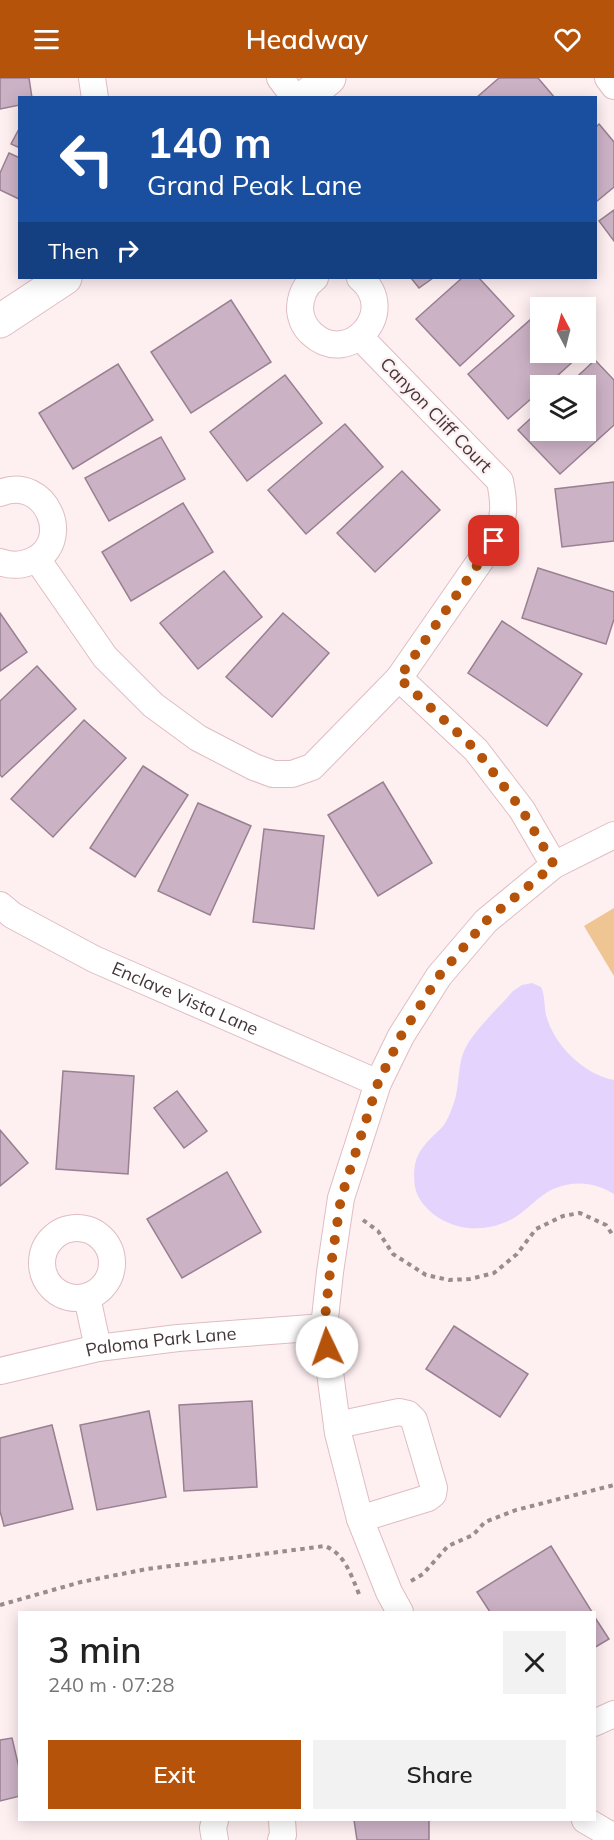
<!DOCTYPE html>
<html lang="en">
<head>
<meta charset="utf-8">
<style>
	:root { --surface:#fff; --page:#f2f2f2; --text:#222; --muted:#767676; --accent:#b45309 }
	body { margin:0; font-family:Mulish,sans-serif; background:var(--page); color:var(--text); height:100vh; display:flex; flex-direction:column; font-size:22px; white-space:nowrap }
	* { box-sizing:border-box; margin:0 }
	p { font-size:20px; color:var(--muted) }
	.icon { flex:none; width:33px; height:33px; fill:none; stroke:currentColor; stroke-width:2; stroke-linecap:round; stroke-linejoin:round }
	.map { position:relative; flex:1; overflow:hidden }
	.side { position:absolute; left:18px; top:1533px; width:578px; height:210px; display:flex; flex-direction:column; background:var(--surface); border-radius:0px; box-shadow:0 3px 15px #0003 }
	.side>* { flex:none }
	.hud { position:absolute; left:18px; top:18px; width:579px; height:183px; border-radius:0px; box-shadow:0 3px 15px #0003; background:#1a4fa0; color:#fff; overflow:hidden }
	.needle { width:39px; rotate:353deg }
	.fabs { position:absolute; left:530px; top:219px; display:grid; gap:12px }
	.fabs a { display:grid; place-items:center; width:66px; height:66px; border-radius:0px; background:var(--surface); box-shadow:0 3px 15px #0003; font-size:30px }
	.pin { position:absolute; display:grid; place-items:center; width:51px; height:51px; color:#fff; margin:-26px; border-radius:12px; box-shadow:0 3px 9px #0006 }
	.me { position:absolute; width:66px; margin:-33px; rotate:357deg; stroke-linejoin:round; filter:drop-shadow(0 0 4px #0008) }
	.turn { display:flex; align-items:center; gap:21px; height:126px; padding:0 30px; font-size:27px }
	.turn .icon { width:78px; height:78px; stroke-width:2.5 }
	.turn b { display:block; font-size:42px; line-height:51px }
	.then { display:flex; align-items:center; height:57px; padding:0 30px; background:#0003; gap:12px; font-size:22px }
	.round { display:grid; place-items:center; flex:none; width:63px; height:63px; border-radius:0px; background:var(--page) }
	.head { display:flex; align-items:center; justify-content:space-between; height:102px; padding:0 30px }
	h1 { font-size:36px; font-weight:600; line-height:45px }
	.primary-button { display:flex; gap:12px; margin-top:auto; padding:12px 30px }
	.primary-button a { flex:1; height:69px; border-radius:0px; background:var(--accent); color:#fff; font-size:24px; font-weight:600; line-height:69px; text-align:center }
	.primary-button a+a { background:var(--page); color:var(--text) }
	header { display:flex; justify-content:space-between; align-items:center; height:78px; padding:0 30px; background:var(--accent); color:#fff; font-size:27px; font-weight:600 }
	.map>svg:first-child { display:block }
</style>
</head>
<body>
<header><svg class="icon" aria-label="menu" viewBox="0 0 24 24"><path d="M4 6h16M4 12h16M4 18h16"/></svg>Headway<svg class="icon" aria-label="heart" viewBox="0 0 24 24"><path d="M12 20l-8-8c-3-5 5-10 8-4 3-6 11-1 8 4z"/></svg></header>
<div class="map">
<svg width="614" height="1762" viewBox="0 0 614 1762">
	<rect width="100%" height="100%" fill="#feeff1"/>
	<polygon fill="#eec593" points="614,830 614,898 584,848"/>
	<path fill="#e4d3fd" d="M532 905 541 909C545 918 544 927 546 937 554 967 583 996 614 1002V1116C596 1104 573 1102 553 1111 540 1117 529 1130 517 1138 494 1153 463 1155 439 1140 428 1133 417 1121 415 1109 412 1087 416 1075 431 1060 435 1056 441 1051 444 1047 447 1042 450 1036 452 1030 461 1011 456 987 466 969 475 952 500 928 513 913L522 907Z"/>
	<g fill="#ccb2c5" stroke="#988091" stroke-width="1.5">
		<polygon points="0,0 29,0 32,20 20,20 20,27 0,31"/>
		<polygon points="499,0 538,0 555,20 476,20"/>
		<polygon points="599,46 614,64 614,109 596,124 596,49"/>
		<polygon points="20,49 20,70 11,66"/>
		<polygon points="9,75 20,80 19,121 0,112 0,95"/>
		<polygon points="614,132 614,163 599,143"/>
		<polygon points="411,200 433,200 419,210"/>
		<polygon points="462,200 479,200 514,238 460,288 416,241"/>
		<polygon points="231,222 271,284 191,335 151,274"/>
		<polygon points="538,235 540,238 540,274 573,274 578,279 546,308 540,308 540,313 508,341 468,296"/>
		<polygon points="595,282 614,302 614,347 560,396 518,352 540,332 540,352 585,352 585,308 567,308"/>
		<polygon points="118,286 153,342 73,391 39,335"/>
		<polygon points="285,297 322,345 247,403 210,354"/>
		<polygon points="345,346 383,389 306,456 268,412"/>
		<polygon points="161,359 185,401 109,443 85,400"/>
		<polygon points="402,393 440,432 375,494 337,455"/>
		<polygon points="614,404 614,463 562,469 555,411"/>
		<polygon points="183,425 213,474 131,523 102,474"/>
		<polygon points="538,490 614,514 614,541 606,566 522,540"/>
		<polygon points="224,493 262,539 198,591 160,545"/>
		<polygon points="0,535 27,574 0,593"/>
		<polygon points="283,535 329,575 272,639 226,599"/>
		<polygon points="502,543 582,596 547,648 468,595"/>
		<polygon points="37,588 76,631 2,699 0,697 0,623"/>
		<polygon points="84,642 126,680 53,759 11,721"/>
		<polygon points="143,688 188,717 135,799 90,770"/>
		<polygon points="383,704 432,785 378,818 328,737"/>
		<polygon points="198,725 251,748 210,837 158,813"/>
		<polygon points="264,751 324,758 314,851 253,844"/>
		<polygon points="63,993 134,998 128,1096 56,1091"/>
		<polygon points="177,1013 207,1053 184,1070 154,1030"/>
		<polygon points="0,1052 28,1085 0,1108"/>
		<polygon points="227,1094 261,1154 182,1200 147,1141"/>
		<polygon points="454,1248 528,1296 500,1339 426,1291"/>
		<polygon points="252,1323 257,1409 184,1413 179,1327"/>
		<polygon points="149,1333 166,1419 97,1432 80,1347"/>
		<polygon points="52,1347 73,1431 4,1448 0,1433 0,1360"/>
		<polygon points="551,1468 592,1534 490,1534 477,1514"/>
		<polygon points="594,1538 609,1561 594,1570"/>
		<polygon points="12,1660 20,1694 20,1718 0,1723 0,1662"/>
		<polygon points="354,1742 429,1742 429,1762 357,1762"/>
	</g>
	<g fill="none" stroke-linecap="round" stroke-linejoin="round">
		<g stroke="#dfbdc2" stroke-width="28">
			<g id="minor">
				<polyline points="92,0 95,20"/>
				<polyline points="280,0 295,20"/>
				<polyline points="608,0 614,8"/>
				<path d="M315 200C305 207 300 219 300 232 301 241 305 250 312 256 349 290 400 233 360 200"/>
				<path d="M0 415C46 396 75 464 32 483 21 488 11 488 0 484"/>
				<path d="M37 481 105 579 153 627 198 660 254 689 273 696H292L312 689 399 600 494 463C505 440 505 428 500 403L360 259"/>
				<polyline points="399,600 476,672 522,732 554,787"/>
				<path id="s1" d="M0 827 12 837 94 881 378 1005"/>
				<circle cx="77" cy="1185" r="35"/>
				<polyline points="87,1219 98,1270"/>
				<path id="s2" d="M0 1293 98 1270 178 1260 324 1249"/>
				<polyline points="337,1347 399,1334 408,1336 414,1342 434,1410 433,1416 428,1420 360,1441"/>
				<polyline points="400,1534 389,1514 360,1441 338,1355 324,1249 330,1194 341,1120 378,1005 401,958 439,898 486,843 554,787 614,757"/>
				<polyline points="594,1645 614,1636"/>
				<polyline points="215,1742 213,1750 215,1762"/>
				<polyline points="585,1742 614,1759"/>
				<polyline points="281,1762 283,1757 282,1742"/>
			</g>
		</g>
		<g stroke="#dfbdc2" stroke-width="35">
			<g id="major">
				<polyline points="304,20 329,0"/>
				<polyline points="0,243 65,200"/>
			</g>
		</g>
		<g stroke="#9a8c8e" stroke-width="4" stroke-dasharray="4.5 4.5" stroke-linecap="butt">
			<polyline points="363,1142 378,1153 393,1176 426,1197 449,1202 470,1201 494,1195 517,1176 536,1151 563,1138 580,1135 606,1147 614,1159"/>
			<polyline points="411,1503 423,1496 448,1468 473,1457 485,1444 516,1432 614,1407"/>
			<path d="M0 1527 81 1504 147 1491 325 1468C345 1476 351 1497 359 1516"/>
		</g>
		<use href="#minor" stroke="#fff" stroke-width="26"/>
		<use href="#major" stroke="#fff" stroke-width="33"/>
	</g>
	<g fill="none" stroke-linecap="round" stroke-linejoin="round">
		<polyline stroke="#b45309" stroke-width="10" stroke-dasharray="0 18" points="327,1269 324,1249 330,1194 341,1120 378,1005 401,958 439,898 486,843 554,787 522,732 476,672 399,600 494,463"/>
	</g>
	<g text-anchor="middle" stroke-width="4.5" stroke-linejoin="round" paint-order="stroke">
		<g font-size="18" fill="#443739" stroke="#feeff1">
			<text transform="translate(436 337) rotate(46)" y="6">Canyon Cliff Court</text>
			<text dy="6" stroke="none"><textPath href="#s1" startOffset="208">Enclave Vista Lane</textPath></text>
			<text dy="6" stroke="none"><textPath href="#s2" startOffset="164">Paloma Park Lane</textPath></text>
		</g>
	</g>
</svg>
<div class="fabs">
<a><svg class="needle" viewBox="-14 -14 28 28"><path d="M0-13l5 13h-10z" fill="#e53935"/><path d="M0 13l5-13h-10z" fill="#767676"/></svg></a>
<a><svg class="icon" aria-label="layers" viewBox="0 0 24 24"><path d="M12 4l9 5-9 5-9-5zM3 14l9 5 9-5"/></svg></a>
</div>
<div class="pin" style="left:494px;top:463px;background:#d93025"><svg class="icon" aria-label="arrive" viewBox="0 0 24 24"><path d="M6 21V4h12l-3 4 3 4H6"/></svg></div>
<svg class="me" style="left:327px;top:1269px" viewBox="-20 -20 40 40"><circle r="19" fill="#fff"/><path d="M0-13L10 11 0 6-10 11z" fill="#b45309"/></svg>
<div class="hud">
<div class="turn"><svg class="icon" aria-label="left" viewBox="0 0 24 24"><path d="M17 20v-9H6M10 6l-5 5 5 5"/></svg><div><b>140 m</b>Grand Peak Lane</div></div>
<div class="then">Then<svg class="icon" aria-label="right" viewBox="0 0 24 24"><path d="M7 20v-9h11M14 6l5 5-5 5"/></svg></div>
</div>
<section class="side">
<div class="head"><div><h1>3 min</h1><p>240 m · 07:28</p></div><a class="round"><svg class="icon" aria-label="close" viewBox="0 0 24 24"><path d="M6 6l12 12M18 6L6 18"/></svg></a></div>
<div class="primary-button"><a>Exit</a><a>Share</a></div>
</section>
</div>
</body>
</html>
